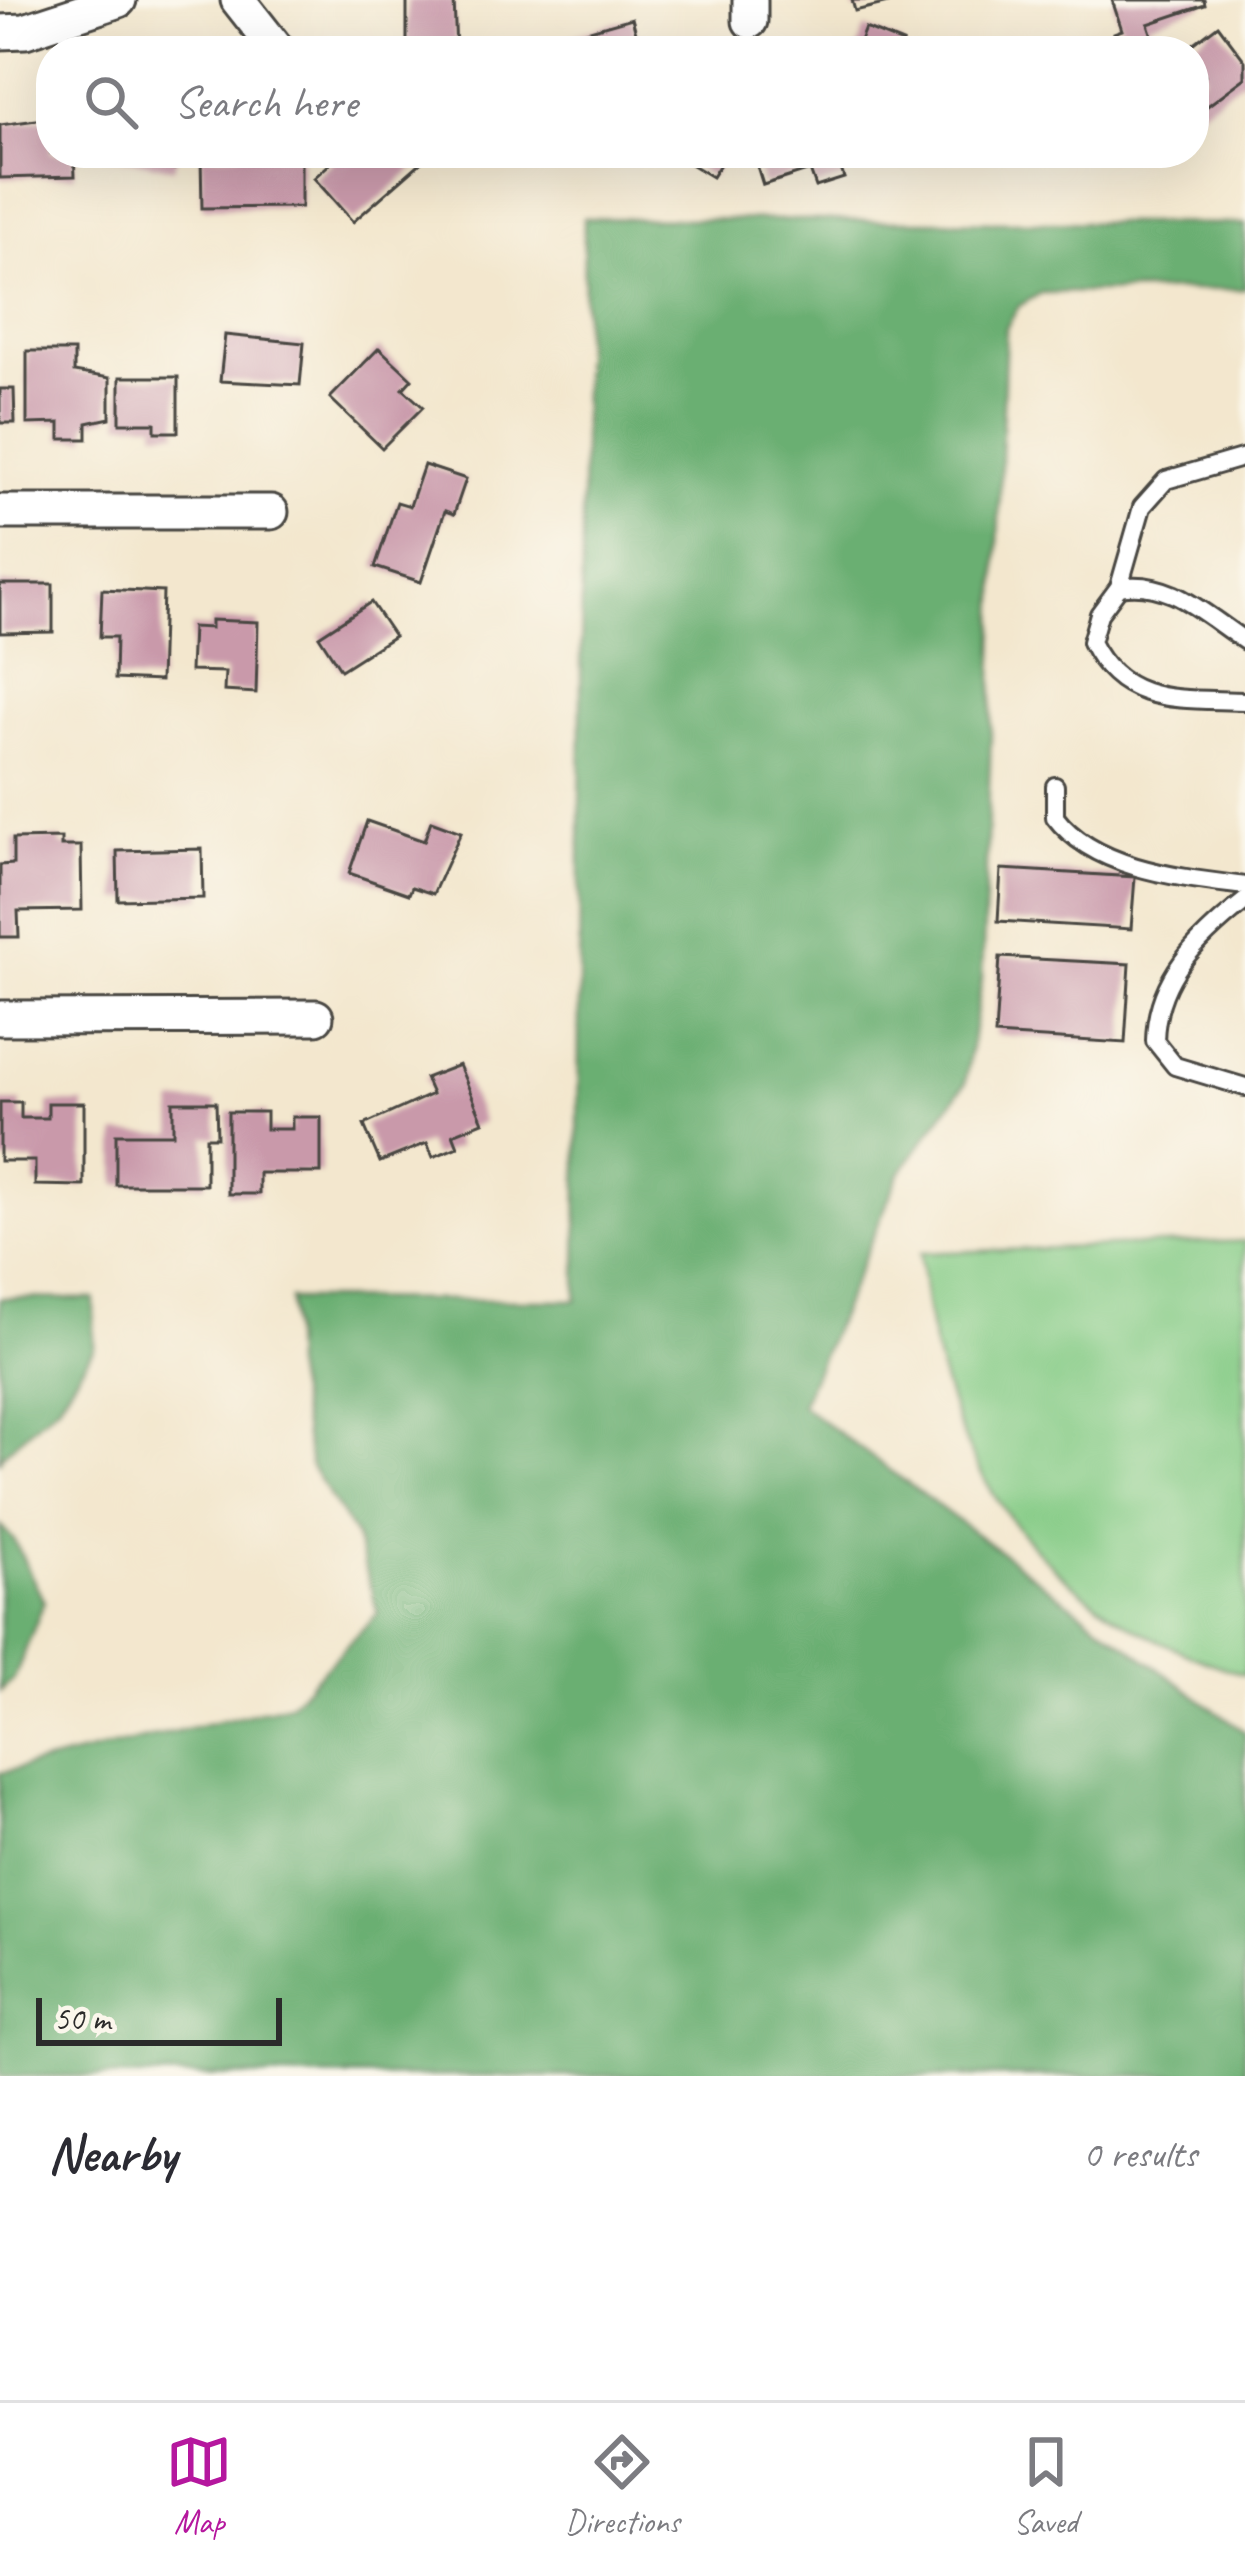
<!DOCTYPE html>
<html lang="en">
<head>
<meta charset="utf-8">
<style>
  :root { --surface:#fff; --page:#f2f2f3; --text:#2b2b33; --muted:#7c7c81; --line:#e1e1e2; --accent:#b5179e }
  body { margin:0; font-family:Caveat,sans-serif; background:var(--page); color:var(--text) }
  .scale { position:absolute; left:36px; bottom:30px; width:246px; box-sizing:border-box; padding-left:12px; border:6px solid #2b2b2b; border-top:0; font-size:33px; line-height:42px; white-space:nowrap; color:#2b2b2b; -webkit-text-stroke:9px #fbf7ec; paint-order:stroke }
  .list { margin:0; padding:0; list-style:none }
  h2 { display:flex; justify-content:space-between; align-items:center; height:156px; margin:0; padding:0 48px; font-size:51px }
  h2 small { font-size:39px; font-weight:400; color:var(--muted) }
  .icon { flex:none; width:66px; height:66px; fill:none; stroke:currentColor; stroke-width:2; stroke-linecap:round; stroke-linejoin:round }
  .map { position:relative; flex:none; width:1245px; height:2076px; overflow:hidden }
  .search { position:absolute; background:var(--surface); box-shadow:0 12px 48px #0002; left:36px; right:36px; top:36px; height:132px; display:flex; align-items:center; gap:30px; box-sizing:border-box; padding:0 42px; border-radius:48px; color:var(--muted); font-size:45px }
  .sheet { height:324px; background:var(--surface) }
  nav { display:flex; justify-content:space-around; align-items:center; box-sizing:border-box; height:168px; border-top:3px solid var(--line); background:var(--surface); font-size:33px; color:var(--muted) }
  nav a { display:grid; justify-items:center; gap:6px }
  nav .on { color:var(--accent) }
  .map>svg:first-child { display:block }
  .green { fill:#84cb85; stroke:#587b58; stroke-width:3 }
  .forest { fill:#6baf72; stroke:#4b6d4e; stroke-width:3 }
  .building { fill:#c999aa }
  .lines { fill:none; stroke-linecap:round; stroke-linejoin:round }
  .service-casing { stroke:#494743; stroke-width:22 }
  .minor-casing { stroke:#494743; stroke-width:39 }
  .service { stroke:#fff; stroke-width:16 }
  .minor { stroke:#fff; stroke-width:33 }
</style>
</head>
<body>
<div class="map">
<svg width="1245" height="2076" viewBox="0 0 1245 2076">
  <rect width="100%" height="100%" fill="#fbf7ec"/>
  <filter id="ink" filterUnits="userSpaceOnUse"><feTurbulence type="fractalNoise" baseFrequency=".00833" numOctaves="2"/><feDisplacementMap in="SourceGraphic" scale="24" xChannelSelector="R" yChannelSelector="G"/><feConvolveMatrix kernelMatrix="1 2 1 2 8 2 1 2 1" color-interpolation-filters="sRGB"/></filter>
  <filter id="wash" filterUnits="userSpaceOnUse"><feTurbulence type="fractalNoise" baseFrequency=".004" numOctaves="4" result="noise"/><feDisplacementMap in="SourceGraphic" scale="48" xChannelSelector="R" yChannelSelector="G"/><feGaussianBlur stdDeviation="2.7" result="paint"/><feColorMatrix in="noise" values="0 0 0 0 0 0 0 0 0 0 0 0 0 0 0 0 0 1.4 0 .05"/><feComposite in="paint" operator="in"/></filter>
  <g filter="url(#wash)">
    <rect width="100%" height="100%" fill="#f3e7ce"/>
    <path class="green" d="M1245 1241V1675C1037 1610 938 1466 920 1253Z"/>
    <g class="forest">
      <polygon points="584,218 1245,224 1245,289 1041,293 1019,306 1006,328 982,979 965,1084 900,1173 801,1405 1245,1732 1245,2076 0,2076 0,1773 290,1704 378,1613 355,1536 310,1465 292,1368 290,1299 577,1300"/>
      <polygon points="0,1298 94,1299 94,1348 58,1404 3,1454 0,1463"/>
      <polygon points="0,1525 14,1540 44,1602 14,1679 0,1691"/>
    </g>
    <g id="blocks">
      <g class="building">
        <polygon points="407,0 454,0 456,51 407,51"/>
        <polygon points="852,0 892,0 892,2 855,11"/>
        <polygon points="1112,0 1204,0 1205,5 1148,24 1157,51 1120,51 1114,33 1122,30"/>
        <polygon points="632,18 641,51 576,51 572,35"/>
        <polygon points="1218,25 1245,61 1245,78 1194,116 1194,84 1205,75 1194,51 1184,51"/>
        <polygon points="865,28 903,43 900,51 856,51"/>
        <polygon points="51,118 51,153 74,153 75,176 0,178 0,125"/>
        <polygon points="93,153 178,153 174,169"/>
        <polygon points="264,153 301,156 301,207 202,208 201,156"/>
        <polygon points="342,153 432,153 353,222 314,178"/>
        <polygon points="672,153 727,153 712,177"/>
        <polygon points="753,153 836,153 844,178 816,187 810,170 763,185"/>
        <polygon points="225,335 304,343 300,385 220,381"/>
        <polygon points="379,348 412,379 403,389 423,407 382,448 330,398"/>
        <polygon points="27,351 74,351 74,372 110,378 110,418 87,423 87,439 60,439 60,423 27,424"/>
        <polygon points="120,377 178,377 178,432 155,432 155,423 120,423"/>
        <polygon points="0,389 14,389 15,423 0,423"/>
        <polygon points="424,465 466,479 454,514 445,511 421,582 375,567 397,502 410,506"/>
        <polygon points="0,584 53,584 53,632 0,633"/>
        <polygon points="102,589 163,592 160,681 115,679 116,637 100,637"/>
        <polygon points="371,602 394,636 341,670 319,636"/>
        <polygon points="211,620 258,622 256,693 224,691 225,672 190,671 192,627 211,628"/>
        <polygon points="367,821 424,841 431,821 461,832 433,894 412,887 409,894 349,873"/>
        <polygon points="61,838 61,846 81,846 82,910 18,911 19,937 0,937 0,865 13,864 13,839"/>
        <polygon points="202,849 203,898 118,900 117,851"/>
        <polygon points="1001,869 1135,877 1131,929 998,921"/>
        <polygon points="1000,957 1130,964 1125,1043 995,1035"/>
        <polygon points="459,1065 483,1122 453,1134 458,1147 433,1157 427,1143 380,1162 364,1125 432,1094 425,1078"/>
        <polygon points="0,1102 21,1102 21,1118 48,1118 48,1103 84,1103 84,1186 35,1185 35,1161 0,1161"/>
        <polygon points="173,1102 216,1102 217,1137 206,1137 206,1185 116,1185 116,1134 173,1134"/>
        <polygon points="228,1112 266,1112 266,1129 292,1129 292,1117 321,1117 321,1173 259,1173 259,1194 228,1194"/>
      </g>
    </g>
  </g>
  <g filter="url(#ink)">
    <use href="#blocks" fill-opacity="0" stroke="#494743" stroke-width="3"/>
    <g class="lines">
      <g class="service-casing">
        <g id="service">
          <path d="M1245 457 1166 480 1142 507 1119 587 1099 614 1091 642C1123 707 1181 698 1245 701"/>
          <path d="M1119 587C1169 578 1204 614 1245 641"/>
          <path d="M1055 786V817C1095 870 1183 878 1245 886"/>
          <path d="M1245 901C1197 939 1156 978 1155 1041L1175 1066 1245 1087"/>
        </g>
      </g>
      <g class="minor-casing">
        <g id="minor">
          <polyline points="238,0 275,47"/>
          <polyline points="750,21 750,0"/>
          <polyline points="0,32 25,31 119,0"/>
          <polyline points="0,512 271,512"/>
          <polyline points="0,1018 316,1017"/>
        </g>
      </g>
      <use href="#service" class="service"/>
      <use href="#minor" class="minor"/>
    </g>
  </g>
</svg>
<div class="scale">50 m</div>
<div class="search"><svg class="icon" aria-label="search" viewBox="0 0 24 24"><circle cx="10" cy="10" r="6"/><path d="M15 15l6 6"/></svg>Search here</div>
</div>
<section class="sheet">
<h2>Nearby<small>0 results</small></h2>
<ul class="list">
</ul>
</section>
<nav>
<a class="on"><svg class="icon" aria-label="map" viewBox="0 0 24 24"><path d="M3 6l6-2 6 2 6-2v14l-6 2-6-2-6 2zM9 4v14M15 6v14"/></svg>Map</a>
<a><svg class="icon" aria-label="directions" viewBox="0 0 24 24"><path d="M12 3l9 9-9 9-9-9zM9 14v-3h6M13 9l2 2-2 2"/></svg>Directions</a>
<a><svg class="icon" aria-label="saved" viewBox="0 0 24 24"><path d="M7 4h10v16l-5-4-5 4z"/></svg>Saved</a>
</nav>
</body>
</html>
